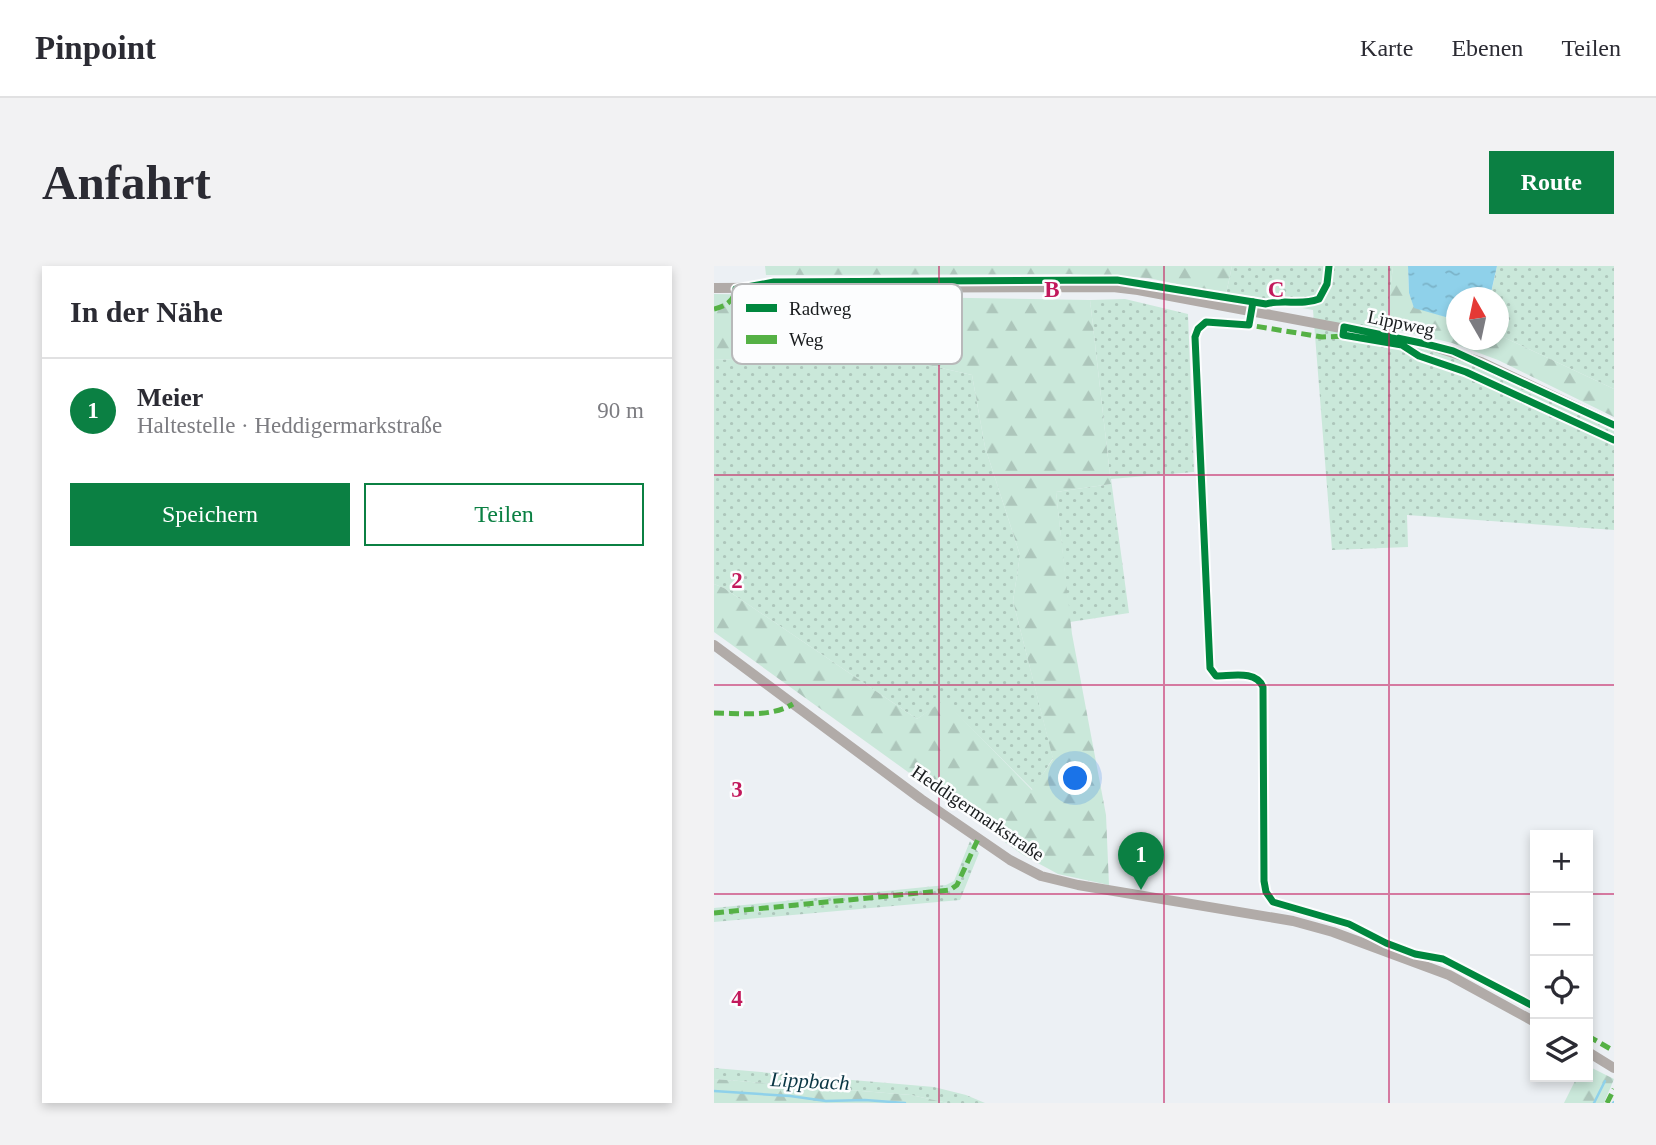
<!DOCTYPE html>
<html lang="de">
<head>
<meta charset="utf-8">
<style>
  :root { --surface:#fff; --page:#f2f2f3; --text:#2b2b33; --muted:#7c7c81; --line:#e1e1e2; --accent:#0b8043 }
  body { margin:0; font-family:Georgia,serif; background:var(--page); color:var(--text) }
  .controls { position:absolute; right:21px; bottom:21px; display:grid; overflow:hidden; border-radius:0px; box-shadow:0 4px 10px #0003 }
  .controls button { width:63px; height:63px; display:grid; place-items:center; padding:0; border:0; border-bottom:2px solid var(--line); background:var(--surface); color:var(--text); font:35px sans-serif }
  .compass { position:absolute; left:732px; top:21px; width:63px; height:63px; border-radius:50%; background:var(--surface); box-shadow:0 4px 10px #0003; rotate:351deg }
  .you { position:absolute; left:362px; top:513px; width:24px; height:24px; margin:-18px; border:5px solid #fff; border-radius:50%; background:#1a73e8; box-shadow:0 0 0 10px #1a73e833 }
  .badge { display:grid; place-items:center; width:46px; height:46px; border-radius:50%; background:var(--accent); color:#fff; font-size:23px; font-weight:700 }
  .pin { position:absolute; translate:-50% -58px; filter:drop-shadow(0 2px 4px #0008) }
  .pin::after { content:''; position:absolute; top:37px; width:24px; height:21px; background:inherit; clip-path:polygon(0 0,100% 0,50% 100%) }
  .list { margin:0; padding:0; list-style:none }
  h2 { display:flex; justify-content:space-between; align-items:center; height:91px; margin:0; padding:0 28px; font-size:30px }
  h2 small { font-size:23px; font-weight:400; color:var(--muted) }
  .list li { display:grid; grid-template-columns:46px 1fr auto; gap:21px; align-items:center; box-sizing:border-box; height:105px; padding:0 28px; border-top:2px solid var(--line) }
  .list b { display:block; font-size:26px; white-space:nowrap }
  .list p { margin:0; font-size:23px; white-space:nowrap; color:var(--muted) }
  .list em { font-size:23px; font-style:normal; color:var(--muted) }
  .actions { display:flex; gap:14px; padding:21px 28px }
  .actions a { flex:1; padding:16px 0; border:2px solid var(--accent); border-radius:0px; text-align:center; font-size:24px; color:var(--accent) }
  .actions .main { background:var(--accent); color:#fff }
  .icon { flex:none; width:38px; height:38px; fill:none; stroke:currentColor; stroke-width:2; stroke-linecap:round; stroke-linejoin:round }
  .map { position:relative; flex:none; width:900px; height:837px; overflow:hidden; border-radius:0px }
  header { display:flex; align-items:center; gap:42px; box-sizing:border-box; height:98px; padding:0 35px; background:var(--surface); border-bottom:2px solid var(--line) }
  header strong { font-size:33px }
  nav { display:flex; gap:38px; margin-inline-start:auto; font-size:24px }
  .intro { display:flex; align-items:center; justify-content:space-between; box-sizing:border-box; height:168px; padding:0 42px }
  h1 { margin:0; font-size:49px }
  .button { padding:18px 32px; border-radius:0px; background:var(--accent); color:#fff; font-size:24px; font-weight:700 }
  main { display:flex; gap:42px; padding:0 42px }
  aside { flex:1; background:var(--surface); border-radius:0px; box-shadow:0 4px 10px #0003 }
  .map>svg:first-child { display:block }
  .grass { fill:url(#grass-dots) }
  .forest { fill:url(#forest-firs) }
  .water { fill:url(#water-ripples) }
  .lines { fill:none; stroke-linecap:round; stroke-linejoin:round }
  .stream { stroke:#8fd1ea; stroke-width:2.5 }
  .tertiary { stroke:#b1aba8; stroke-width:10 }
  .quiet { stroke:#55b145; stroke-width:5; stroke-dasharray:10 5; stroke-linecap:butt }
  .cycleway-casing { stroke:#fcfdfe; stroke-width:11 }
  .cycleway { stroke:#00873e; stroke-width:7 }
  .grid { fill:none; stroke:#c2185b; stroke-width:2; stroke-opacity:0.55 }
  .labels { text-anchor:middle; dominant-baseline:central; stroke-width:5; stroke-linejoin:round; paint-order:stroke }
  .street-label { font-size:19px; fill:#181b1d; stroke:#fcfdfe }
  .water-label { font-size:21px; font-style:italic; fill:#093543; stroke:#fcfdfe }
  .key { fill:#fcfdfe; stroke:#b8b9ba; stroke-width:2 }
  .key-label { font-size:19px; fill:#181b1d }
  .grid-label { font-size:23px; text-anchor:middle; font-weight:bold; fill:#c2185b; stroke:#fcfdfe; stroke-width:5; stroke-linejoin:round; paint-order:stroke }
</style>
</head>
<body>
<header>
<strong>Pinpoint</strong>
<nav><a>Karte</a><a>Ebenen</a><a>Teilen</a></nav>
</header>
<div class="intro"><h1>Anfahrt</h1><a class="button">Route</a></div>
<main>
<aside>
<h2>In der Nähe<small></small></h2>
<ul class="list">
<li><span class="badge">1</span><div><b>Meier</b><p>Haltestelle · Heddigermarkstraße</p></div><em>90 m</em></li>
</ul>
<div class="actions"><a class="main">Speichern</a><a>Teilen</a></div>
</aside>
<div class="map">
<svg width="900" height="837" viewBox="0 0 900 837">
  <defs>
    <pattern id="grass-dots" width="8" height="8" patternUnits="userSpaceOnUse" patternTransform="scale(1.75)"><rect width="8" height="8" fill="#cae8da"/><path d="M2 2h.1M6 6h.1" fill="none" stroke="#adc6bb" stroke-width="1.8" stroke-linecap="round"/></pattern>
    <pattern id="forest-firs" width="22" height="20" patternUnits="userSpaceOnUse" patternTransform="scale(1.75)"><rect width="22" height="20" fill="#cae8da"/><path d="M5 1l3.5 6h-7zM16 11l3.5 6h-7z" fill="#adc6bb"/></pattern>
    <pattern id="water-ripples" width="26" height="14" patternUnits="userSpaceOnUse" patternTransform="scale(1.75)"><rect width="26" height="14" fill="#8fd1ea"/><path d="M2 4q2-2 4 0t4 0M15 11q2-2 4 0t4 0" fill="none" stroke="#7bb3c8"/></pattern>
  </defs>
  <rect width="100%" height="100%" fill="#ecf0f4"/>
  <g class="grass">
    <polygon points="518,0 679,0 672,61 681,75 742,92 771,103 900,165 900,264 693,249 694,281 618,284 599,44 512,28"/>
    <polygon points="783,0 900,0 900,123 785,69 785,32 776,32"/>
    <polygon points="411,33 474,48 480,206 397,213 415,347 356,356 342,226 397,218 376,34"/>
    <polygon points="157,86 258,109 271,181 306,289 299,335 339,492 319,524 230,435 203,453 10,322 0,318 0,94"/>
    <polygon points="256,575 265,587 246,634 0,656 0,642 232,619 240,615"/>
    <polygon points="0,802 220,821 252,829 271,837 234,837 197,829 0,813"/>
  </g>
  <g class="forest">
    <polygon points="51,0 518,0 512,28 434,12 356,8 52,9"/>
    <polygon points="679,0 694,0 695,27 700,41 742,54 743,74 785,74 785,69 900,123 900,151 784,94 738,77 672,61"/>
    <polygon points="0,28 376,34 397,218 342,226 358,368 392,549 395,619 344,608 309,589 0,366 0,318 10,322 203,453 230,434 318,524 339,493 299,335 306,289 271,181 258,109 157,86 0,94"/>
    <polygon points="874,800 900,813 890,837 850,837 863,811 874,811"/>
    <polygon points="0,813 197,829 234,837 0,837"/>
  </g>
  <polygon class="water" points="694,0 783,0 776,31 743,32 742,54 700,42 695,27"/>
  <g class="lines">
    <g class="stream">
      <polyline points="0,825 76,830 112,835 151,834 191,837"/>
      <polyline points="880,837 891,815"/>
      <polyline points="899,837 900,836"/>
    </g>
    <g class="tertiary">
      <polyline points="0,22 399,21 424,24 712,78 767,96 900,159"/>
      <polyline points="0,379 207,533 296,594 327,610 364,619 579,655 619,666 735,709 821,756"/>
      <polyline points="874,786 900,802"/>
    </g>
    <g class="quiet">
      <path d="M0 43C12 40 19 36 22 23L28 22"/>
      <polyline points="528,58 608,71 635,70"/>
      <path d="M0 447C27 447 55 452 79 438"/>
      <polyline points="0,647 236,624 243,619 264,573"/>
      <polyline points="874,770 900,785"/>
      <polyline points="893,837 900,823"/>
    </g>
    <g class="cycleway-casing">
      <g id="cycleway">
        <path d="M22 23 60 16 403 14 552 38C570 33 588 40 605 33L613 18 615 0"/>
        <path d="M539 36 535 59 492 56 484 63 481 71 496 402 502 410C518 410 542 404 549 421L550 615 552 626 559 636 635 658 672 677 701 688 729 693 821 741"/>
        <polyline points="900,159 739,85 712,78 630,61 629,69 688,79 705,90 752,106 900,174"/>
      </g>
    </g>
    <use href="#cycleway" class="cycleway"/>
  </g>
  <path class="grid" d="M225 0V837M450 0V837M675 0V837M0 209H900M0 419H900M0 628H821M874 628H900"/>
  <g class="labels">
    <g class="street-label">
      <text transform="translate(687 57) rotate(12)">Lippweg</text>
      <text transform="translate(264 547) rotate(34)">Heddigermarkstraße</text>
    </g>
    <g class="water-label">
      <text transform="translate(96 815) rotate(3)">Lippbach</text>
    </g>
  </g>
  <rect x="18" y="18" width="230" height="80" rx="10" class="key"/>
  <rect x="32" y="38" width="31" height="8" fill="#00873e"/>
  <rect x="32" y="69" width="31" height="9" fill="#55b145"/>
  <g class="key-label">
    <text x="75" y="49">Radweg</text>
    <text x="75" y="80">Weg</text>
  </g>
  <g class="grid-label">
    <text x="338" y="31">B</text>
    <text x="562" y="31">C</text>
    <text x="23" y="322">2</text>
    <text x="23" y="531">3</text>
    <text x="23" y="740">4</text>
  </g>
</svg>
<div class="controls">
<button>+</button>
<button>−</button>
<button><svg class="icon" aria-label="locate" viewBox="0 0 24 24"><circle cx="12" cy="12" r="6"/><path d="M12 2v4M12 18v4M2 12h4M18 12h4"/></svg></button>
<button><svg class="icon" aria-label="layers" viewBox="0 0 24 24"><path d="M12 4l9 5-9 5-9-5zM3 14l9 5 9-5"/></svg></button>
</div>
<svg class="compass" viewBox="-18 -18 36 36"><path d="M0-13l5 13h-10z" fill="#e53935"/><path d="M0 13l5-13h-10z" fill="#7c7c81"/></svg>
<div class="you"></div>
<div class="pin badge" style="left:427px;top:624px">1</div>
</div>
</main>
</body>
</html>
